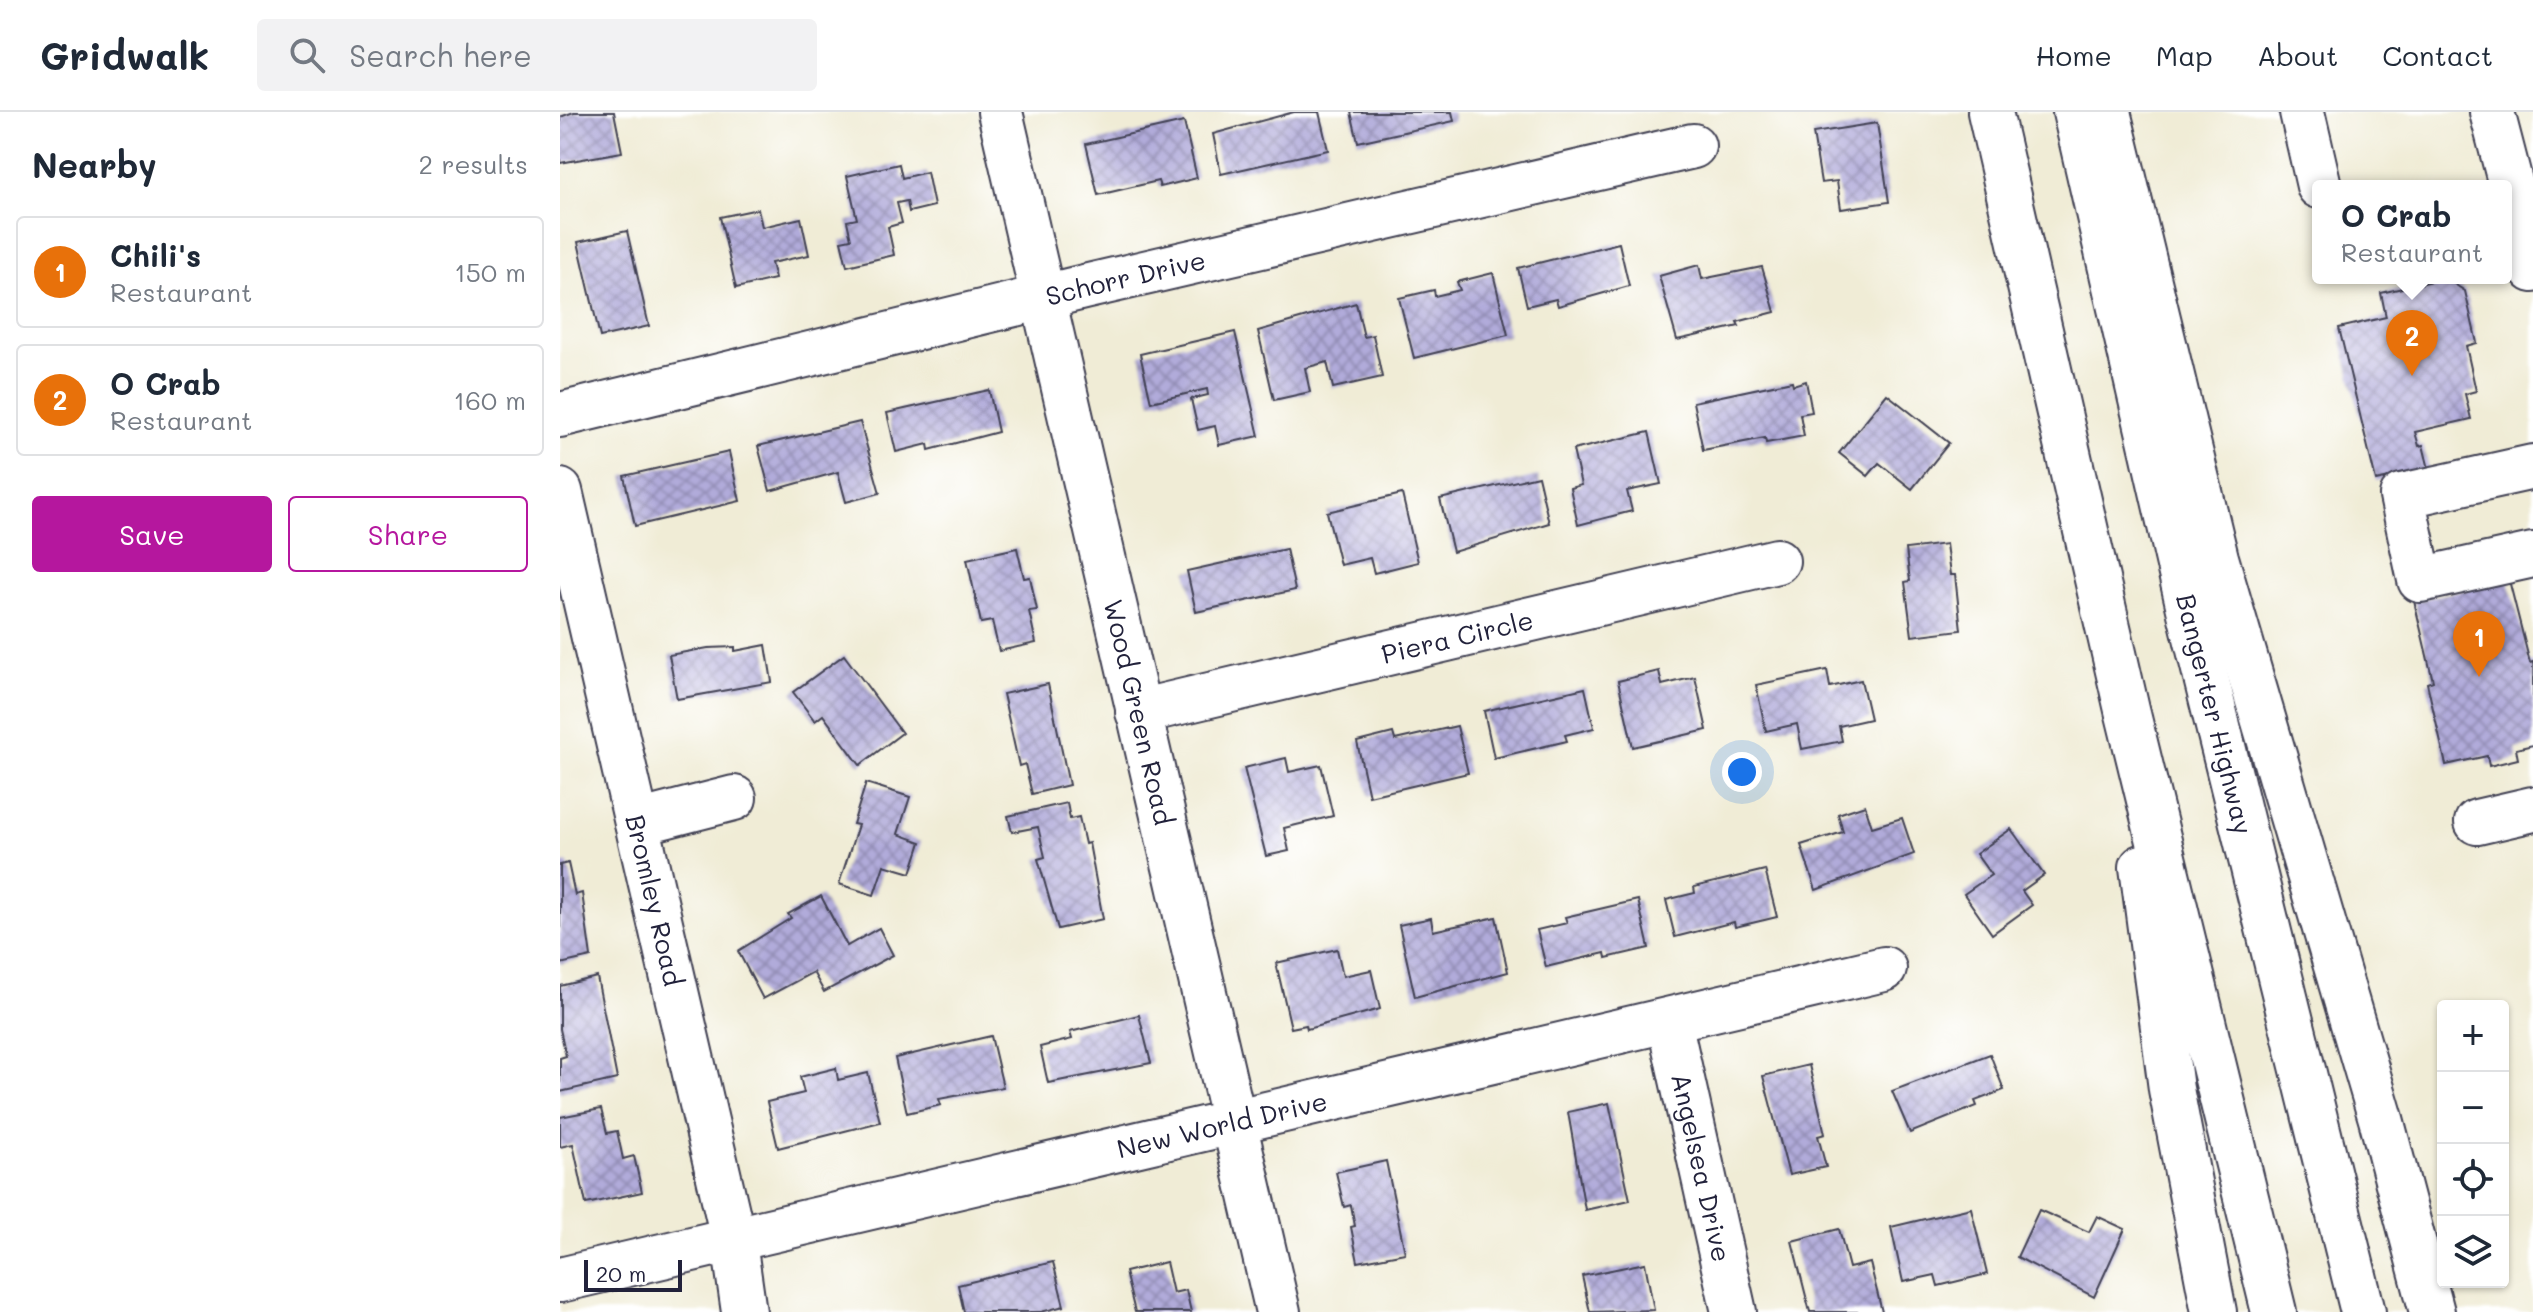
<!DOCTYPE html>
<html lang="en">
<head>
<meta charset="utf-8">
<style>
  :root { --surface:#fff; --page:#f2f2f3; --text:#1f2937; --muted:#747a83; --line:#e0e1e3; --accent:#b5179e }
  body { margin:0; font-family:Mali,sans-serif; background:var(--page); color:var(--text) }
  .controls { position:absolute; right:24px; bottom:24px; display:grid; overflow:hidden; border-radius:8px; box-shadow:0 2px 6px #0004 }
  .controls button { width:72px; height:72px; display:grid; place-items:center; padding:0; border:0; border-bottom:2px solid var(--line); background:var(--surface); color:var(--text); font:40px sans-serif }
  .scale { position:absolute; left:24px; bottom:20px; width:98px; box-sizing:border-box; padding-left:8px; border:4px solid #22223b; border-top:0; font-size:22px; line-height:28px; white-space:nowrap; color:#22223b; -webkit-text-stroke:6px #fff; paint-order:stroke }
  .you { position:absolute; left:1182px; top:660px; width:28px; height:28px; margin:-20px; border:6px solid #fff; border-radius:50%; background:#1a73e8; box-shadow:0 0 0 12px #1a73e833 }
  .badge { display:grid; place-items:center; width:52px; height:52px; border-radius:50%; background:var(--accent); color:#fff; font-size:26px; font-weight:700 }
  .pin { position:absolute; translate:-50% -66px; filter:drop-shadow(0 2px 4px #0008) }
  .pin::after { content:''; position:absolute; top:42px; width:28px; height:24px; background:inherit; clip-path:polygon(0 0,100% 0,50% 100%) }
  .popup { position:absolute; left:1752px; top:68px; width:200px; height:104px; box-sizing:border-box; display:grid; place-content:center; border-radius:8px; background:var(--surface); filter:drop-shadow(0 2px 6px #0005); font-size:26px; white-space:nowrap; color:var(--muted) }
  .popup b { font-size:30px; color:var(--text) }
  .popup::after { content:''; position:absolute; left:50%; top:100%; margin-left:-16px; border:16px solid transparent; border-top-color:var(--surface) }
  .list { margin:0; padding:0; list-style:none }
  h2 { display:flex; justify-content:space-between; align-items:center; height:104px; margin:0; padding:0 32px; font-size:34px }
  h2 small { font-size:26px; font-weight:400; color:var(--muted) }
  .list li { display:grid; grid-template-columns:52px 1fr auto; gap:24px; align-items:center; box-sizing:border-box; height:112px; margin:0 16px 16px; padding:0 16px; border:2px solid var(--line); border-radius:8px }
  .list b { display:block; font-size:30px; white-space:nowrap }
  .list p { margin:0; font-size:26px; white-space:nowrap; color:var(--muted) }
  .list em { font-size:26px; font-style:normal; color:var(--muted) }
  .actions { display:flex; gap:16px; padding:24px 32px }
  .actions a { flex:1; padding:18px 0; border:2px solid var(--accent); border-radius:8px; text-align:center; font-size:28px; color:var(--accent) }
  .actions .main { background:var(--accent); color:#fff }
  .icon { flex:none; width:44px; height:44px; fill:none; stroke:currentColor; stroke-width:2; stroke-linecap:round; stroke-linejoin:round }
  .map { position:relative; flex:none; width:1973px; height:1200px; overflow:hidden }
  header { display:flex; align-items:center; gap:48px; box-sizing:border-box; height:112px; padding:0 40px; background:var(--surface); border-bottom:2px solid var(--line) }
  header strong { font-size:38px }
  nav { display:flex; gap:44px; margin-inline-start:auto; font-size:28px }
  .search { width:560px; height:72px; background:var(--page); display:flex; align-items:center; gap:20px; box-sizing:border-box; padding:0 28px; border-radius:8px; color:var(--muted); font-size:30px }
  main { display:flex }
  aside { flex:1; background:var(--surface) }
  .map>svg:first-child { display:block }
  .building { fill:url(#building-cross-hatch) }
  .lines { fill:none; stroke-linecap:round; stroke-linejoin:round }
  .minor-casing { stroke:#414052; stroke-width:48 }
  .highway-casing { stroke:#414052; stroke-width:48 }
  .minor { stroke:#fff; stroke-width:44 }
  .highway { stroke:#fff; stroke-width:44 }
  .labels { text-anchor:middle; dominant-baseline:central; stroke-width:6; stroke-linejoin:round; paint-order:stroke }
  .street-label { font-size:26px; fill:#22223b; stroke:#fff }
</style>
</head>
<body>
<header>
<strong>Gridwalk</strong>
<div class="search"><svg class="icon" aria-label="search" viewBox="0 0 24 24"><circle cx="10" cy="10" r="6"/><path d="M15 15l6 6"/></svg>Search here</div>
<nav><a>Home</a><a>Map</a><a>About</a><a>Contact</a></nav>
</header>
<main>
<aside>
<h2>Nearby<small>2 results</small></h2>
<ul class="list">
<li><span class="badge" style="background:#e8710a">1</span><div><b>Chili's</b><p>Restaurant</p></div><em>150 m</em></li>
<li><span class="badge" style="background:#e8710a">2</span><div><b>O Crab</b><p>Restaurant</p></div><em>160 m</em></li>
</ul>
<div class="actions"><a class="main">Save</a><a>Share</a></div>
</aside>
<div class="map">
<svg width="1973" height="1200" viewBox="0 0 1973 1200">
  <defs>
    <pattern id="building-cross-hatch" width="8" height="8" patternUnits="userSpaceOnUse" patternTransform="scale(2)"><rect width="8" height="8" fill="#b1abda"/><path d="M0 0l8 8M0 8l8-8" fill="none" stroke="#908bb2"/></pattern>
  </defs>
  <rect width="100%" height="100%" fill="#fff"/>
  <filter id="ink" filterUnits="userSpaceOnUse"><feTurbulence type="fractalNoise" baseFrequency=".0125" numOctaves="2"/><feDisplacementMap in="SourceGraphic" scale="16" xChannelSelector="R" yChannelSelector="G"/><feConvolveMatrix kernelMatrix="1 2 1 2 8 2 1 2 1" color-interpolation-filters="sRGB"/></filter>
  <filter id="wash" filterUnits="userSpaceOnUse"><feTurbulence type="fractalNoise" baseFrequency=".006" numOctaves="4" result="noise"/><feDisplacementMap in="SourceGraphic" scale="32" xChannelSelector="R" yChannelSelector="G"/><feGaussianBlur stdDeviation="1.8" result="paint"/><feColorMatrix in="noise" values="0 0 0 0 0 0 0 0 0 0 0 0 0 0 0 0 0 1.4 0 .05"/><feComposite in="paint" operator="in"/></filter>
  <g filter="url(#wash)">
    <rect width="100%" height="100%" fill="#f0ecd6"/>
    <g id="blocks">
      <g class="building">
        <polygon points="14,0 54,0 62,40 0,51 0,5"/>
        <polygon points="734,0 759,0 768,38 661,62 653,22"/>
        <polygon points="791,0 892,0 894,9 798,30"/>
        <polygon points="624,10 637,66 600,75 598,69 538,83 526,32"/>
        <polygon points="1317,11 1329,90 1281,97 1277,69 1261,71 1253,21"/>
        <polygon points="339,52 342,66 367,60 374,94 349,100 347,89 337,91 342,111 328,115 334,143 287,154 281,129 291,127 287,109 297,107 287,64"/>
        <polygon points="198,97 202,115 241,106 249,143 211,151 215,167 176,176 160,105"/>
        <polygon points="67,119 89,214 40,225 18,130"/>
        <polygon points="1059,131 1069,174 998,194 996,187 967,194 958,156"/>
        <polygon points="1139,153 1142,167 1202,155 1215,200 1177,210 1179,214 1117,228 1099,164"/>
        <polygon points="933,161 948,223 854,246 839,186 874,178 875,184 900,178 897,170"/>
        <polygon points="1885,166 1905,179 1917,231 1906,234 1916,279 1905,282 1911,307 1855,320 1859,334 1863,333 1869,357 1816,369 1779,216 1826,205 1821,181"/>
        <polygon points="796,191 804,225 813,223 822,265 773,276 767,250 745,256 750,280 714,288 698,219"/>
        <polygon points="675,220 699,324 659,333 655,314 638,318 631,287 648,283 647,277 591,290 580,242"/>
        <polygon points="1232,269 1233,273 1246,269 1252,300 1240,302 1244,324 1206,331 1205,326 1143,338 1133,290"/>
        <polygon points="429,278 438,320 369,338 368,332 336,340 327,301"/>
        <polygon points="1327,282 1389,331 1352,377 1319,351 1308,364 1279,341"/>
        <polygon points="300,310 320,381 286,390 278,360 210,379 198,334"/>
        <polygon points="1089,320 1101,372 1067,379 1072,399 1018,413 1010,376 1021,373 1013,338"/>
        <polygon points="169,340 180,389 75,414 64,364"/>
        <polygon points="978,364 989,411 893,440 880,387"/>
        <polygon points="842,382 858,450 814,461 810,446 780,453 767,400"/>
        <polygon points="1386,432 1390,463 1395,463 1401,518 1352,524 1345,470 1350,469 1346,437"/>
        <polygon points="457,436 464,466 470,465 477,498 469,499 476,531 439,539 432,509 421,511 407,447"/>
        <polygon points="726,437 735,478 636,500 627,459"/>
        <polygon points="1949,468 1970,551 1973,550 1973,633 1956,637 1958,647 1929,654 1927,644 1886,653 1867,571 1873,569 1854,489"/>
        <polygon points="206,533 212,570 117,587 109,543 148,536 175,535 175,539"/>
        <polygon points="284,543 342,621 300,653 263,603 255,609 233,580"/>
        <polygon points="1267,558 1270,575 1301,568 1310,607 1279,614 1282,629 1242,637 1237,612 1206,619 1196,573"/>
        <polygon points="1099,559 1102,573 1135,565 1147,618 1073,635 1058,569"/>
        <polygon points="488,572 509,673 472,682 465,652 459,654 443,582"/>
        <polygon points="1025,576 1034,616 1005,623 1007,629 934,646 924,599"/>
        <polygon points="897,614 908,661 809,684 797,630 833,621 835,628"/>
        <polygon points="726,646 729,660 761,653 773,704 724,716 729,739 706,744 684,656"/>
        <polygon points="306,671 350,685 338,722 361,730 351,761 324,753 314,783 279,772 298,713 293,712"/>
        <polygon points="507,691 510,707 519,705 525,732 529,731 543,807 498,817 478,747 485,745 478,715 452,720 448,704"/>
        <polygon points="1305,693 1312,715 1342,706 1354,742 1256,778 1241,733 1283,720 1278,702"/>
        <polygon points="1451,717 1484,763 1462,779 1472,793 1432,822 1404,782 1431,763 1416,742"/>
        <polygon points="8,751 15,783 22,781 31,845 0,852 0,753"/>
        <polygon points="1205,758 1217,805 1175,815 1174,810 1115,825 1106,788 1135,781 1134,775"/>
        <polygon points="261,784 287,834 319,816 333,843 264,880 253,860 203,887 178,839 231,806 228,802"/>
        <polygon points="1078,788 1089,836 1046,846 1045,841 986,855 977,818 1007,811 1005,805"/>
        <polygon points="936,805 948,860 855,885 839,813 871,806 873,819"/>
        <polygon points="777,837 783,864 811,858 820,897 747,917 746,913 731,916 716,851"/>
        <polygon points="37,865 57,967 0,980 0,946 6,944 0,917 0,874"/>
        <polygon points="579,903 591,951 488,971 480,935 512,927 510,920"/>
        <polygon points="431,924 443,975 379,987 381,993 347,1001 335,946"/>
        <polygon points="1430,942 1444,978 1415,989 1417,994 1350,1021 1332,979"/>
        <polygon points="1249,953 1265,1022 1258,1024 1266,1055 1229,1063 1203,964"/>
        <polygon points="276,956 278,968 308,961 320,1010 218,1036 207,990 244,981 240,965"/>
        <polygon points="1049,991 1070,1088 1025,1098 1008,1000"/>
        <polygon points="41,997 47,1021 57,1019 63,1047 74,1044 82,1080 26,1092 13,1032 0,1035 0,1005"/>
        <polygon points="826,1049 845,1141 798,1150 791,1115 795,1114 791,1093 784,1095 776,1060"/>
        <polygon points="1411,1096 1427,1162 1378,1174 1375,1163 1343,1170 1331,1115"/>
        <polygon points="1479,1098 1529,1120 1537,1104 1565,1117 1534,1185 1457,1145"/>
        <polygon points="1279,1117 1289,1156 1310,1151 1322,1200 1250,1200 1232,1129"/>
        <polygon points="493,1150 504,1194 481,1200 404,1200 398,1173"/>
        <polygon points="606,1150 613,1181 626,1178 631,1200 575,1200 565,1160"/>
        <polygon points="1085,1151 1094,1198 1030,1200 1022,1164"/>
      </g>
    </g>
  </g>
  <g filter="url(#ink)">
    <use href="#blocks" fill-opacity="0" stroke="#414052" stroke-width="2"/>
    <g class="lines">
      <g class="minor-casing">
        <g id="minor">
          <path id="s1" d="M440 0 718 1200"/>
          <polyline points="1742,0 1759,74"/>
          <polyline points="1932,0 1973,158"/>
          <path id="s2" d="M0 303 524 175 1133 34"/>
          <polyline points="1973,355 1842,384 1860,468 1973,443"/>
          <path id="s3" d="M0 379 174 1130 184 1200"/>
          <path id="s4" d="M578 600 1217 449"/>
          <polyline points="1917,710 1973,697"/>
          <polyline points="77,711 174,686"/>
          <path id="s5" d="M1109 909 1174 1200"/>
          <path id="s6" d="M0 1168 1324 857"/>
        </g>
      </g>
      <g class="highway-casing">
        <g id="highway">
          <polyline points="1430,0 1567,598 1714,1200"/>
          <path id="s7" d="M1515 0 1630 501 1803 1200"/>
          <polyline points="1548,0 1656,446 1821,1007 1872,1200"/>
          <polyline points="1582,755 1611,977 1654,1200"/>
        </g>
      </g>
      <use href="#minor" class="minor"/>
      <use href="#highway" class="highway"/>
    </g>
  </g>
  <g class="labels">
    <g class="street-label">
      <text stroke="none"><textPath href="#s2" startOffset="582">Schorr Drive</textPath></text>
      <text stroke="none"><textPath href="#s4" startOffset="328">Piera Circle</textPath></text>
      <text stroke="none"><textPath href="#s1" startOffset="616">Wood Green Road</textPath></text>
      <text stroke="none"><textPath href="#s7" startOffset="618">Bangerter Highway</textPath></text>
      <text stroke="none"><textPath href="#s3" startOffset="420">Bromley Road</textPath></text>
      <text stroke="none"><textPath href="#s6" startOffset="680">New World Drive</textPath></text>
      <text stroke="none"><textPath href="#s5" startOffset="150">Angelsea Drive</textPath></text>
    </g>
  </g>
</svg>
<div class="controls">
<button>+</button>
<button>−</button>
<button><svg class="icon" aria-label="locate" viewBox="0 0 24 24"><circle cx="12" cy="12" r="6"/><path d="M12 2v4M12 18v4M2 12h4M18 12h4"/></svg></button>
<button><svg class="icon" aria-label="layers" viewBox="0 0 24 24"><path d="M12 4l9 5-9 5-9-5zM3 14l9 5 9-5"/></svg></button>
</div>
<div class="scale">20 m</div>
<div class="you"></div>
<div class="pin badge" style="left:1919px;top:565px;background:#e8710a">1</div>
<div class="pin badge" style="left:1852px;top:264px;background:#e8710a">2</div>
<div class="popup"><b>O Crab</b>Restaurant</div>
</div>
</main>
</body>
</html>
